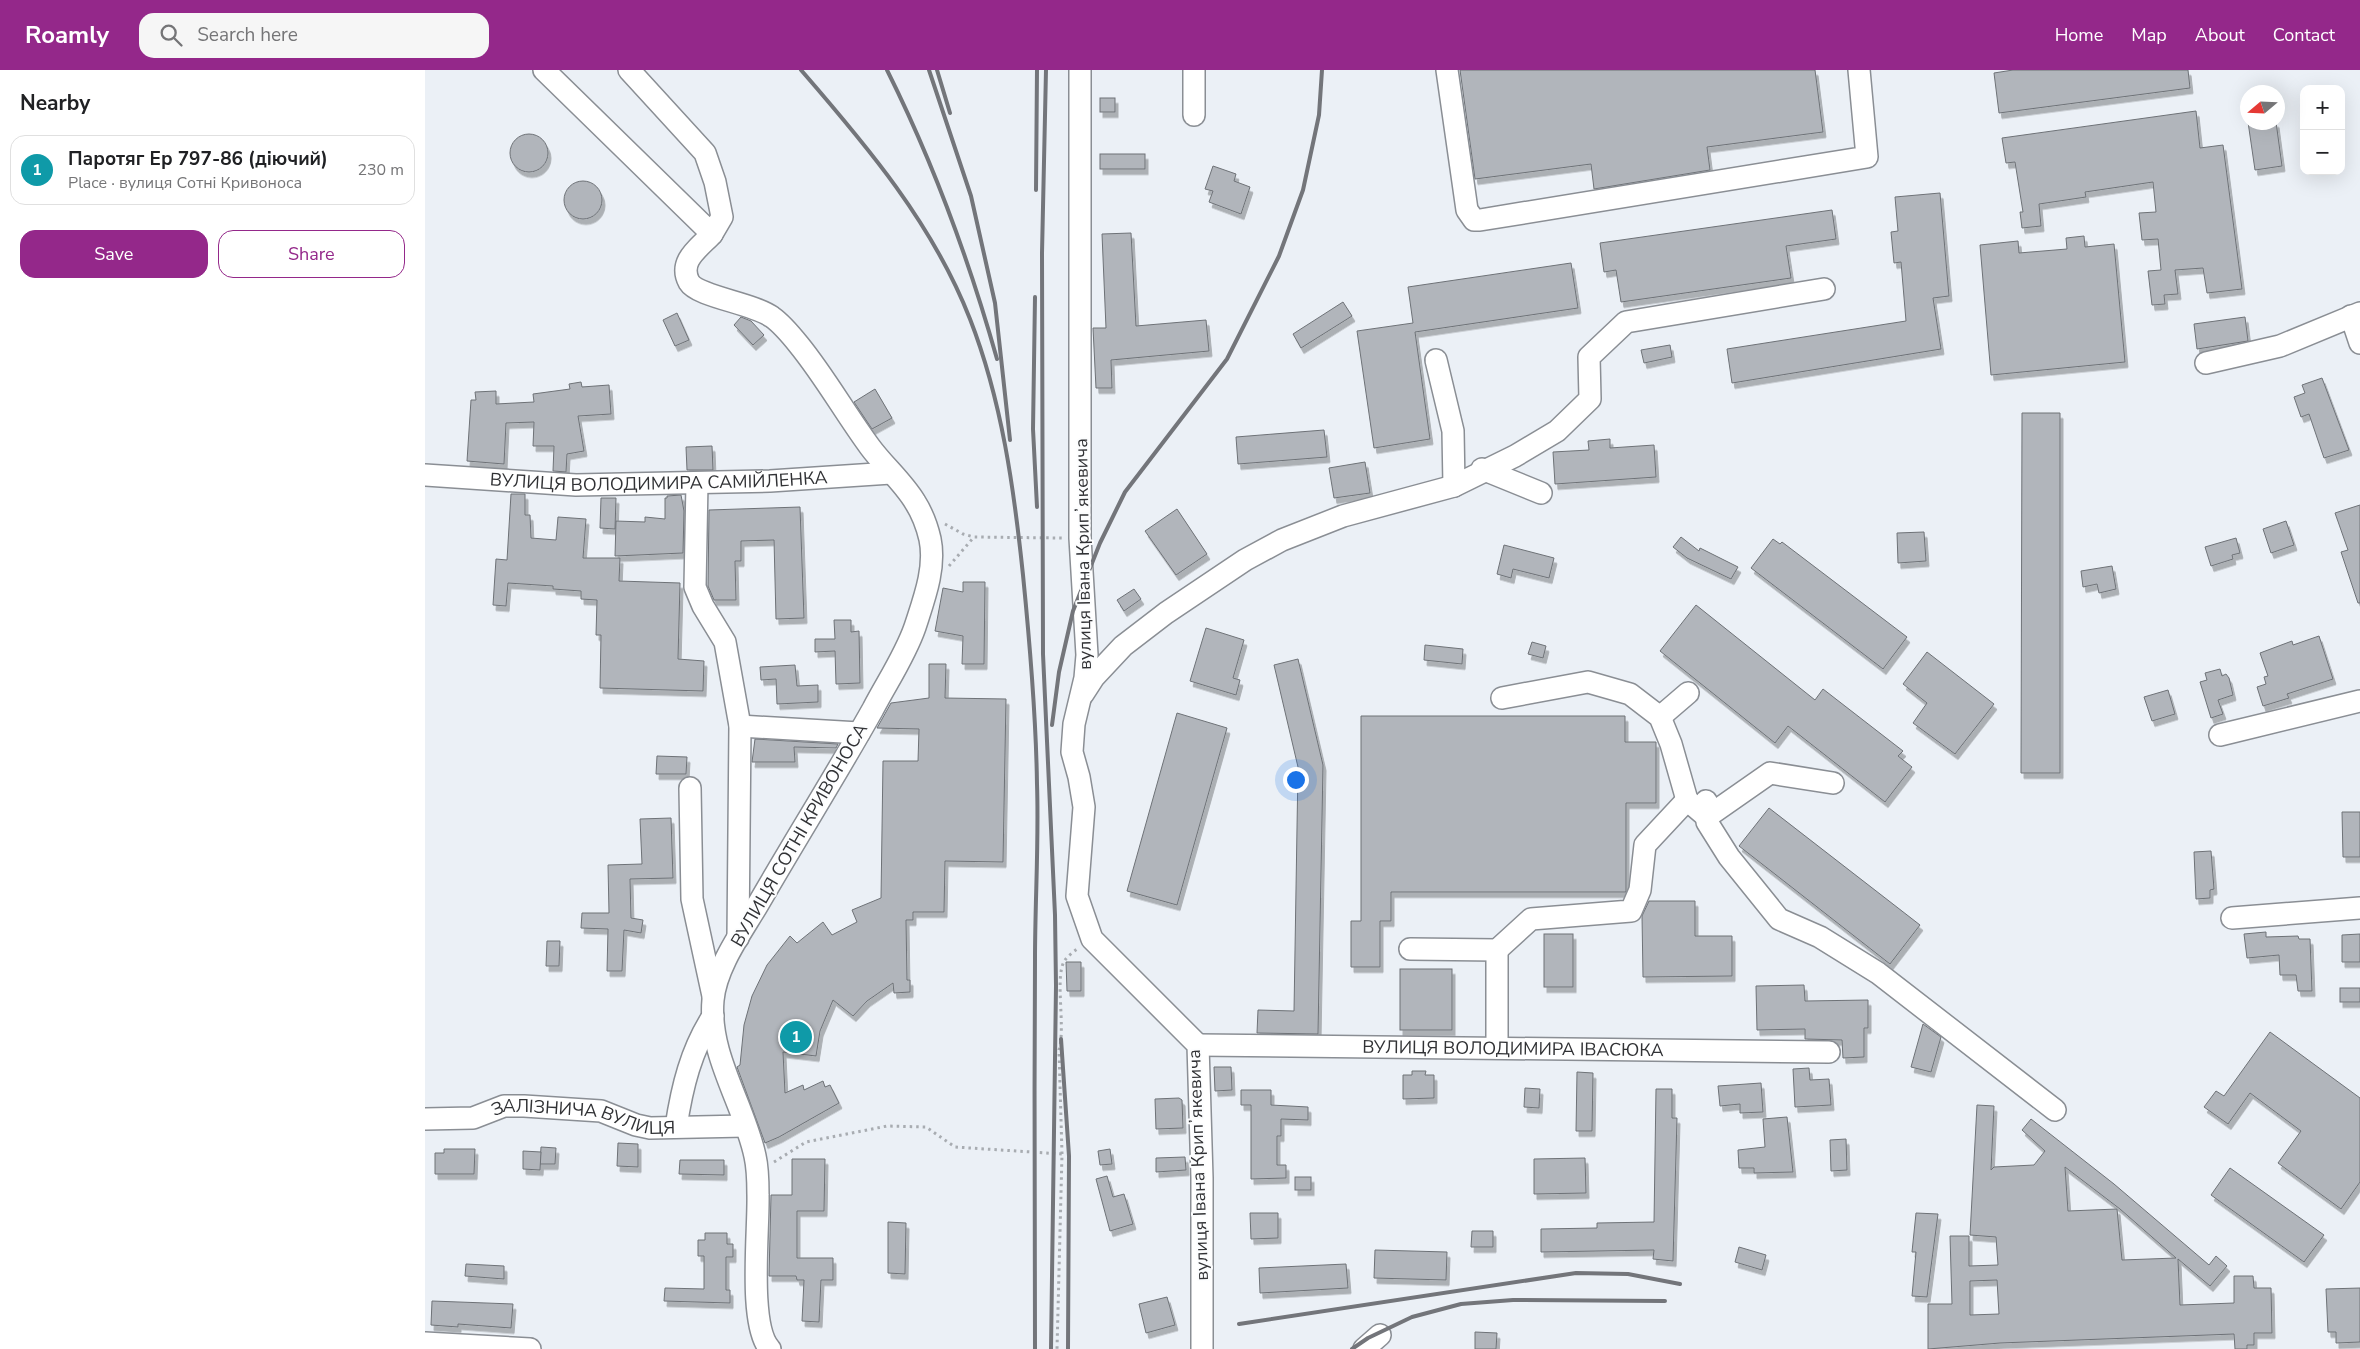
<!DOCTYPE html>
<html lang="en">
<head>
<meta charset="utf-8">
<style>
  :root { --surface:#fff; --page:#f6f6f6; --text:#202124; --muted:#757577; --line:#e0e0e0; --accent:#94288a }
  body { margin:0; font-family:"Nunito Sans",sans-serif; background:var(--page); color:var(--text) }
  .controls { position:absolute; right:15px; top:15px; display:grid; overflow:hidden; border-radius:10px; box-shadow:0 5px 20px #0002 }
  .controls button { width:45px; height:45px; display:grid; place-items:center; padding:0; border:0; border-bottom:1px solid var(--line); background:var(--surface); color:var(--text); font:25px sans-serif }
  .compass { position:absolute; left:1815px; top:15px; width:45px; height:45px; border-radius:50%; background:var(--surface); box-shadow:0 5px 20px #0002; rotate:251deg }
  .you { position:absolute; left:870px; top:709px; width:18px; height:18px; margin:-12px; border:4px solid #fff; border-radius:50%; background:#1a73e8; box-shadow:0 0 0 8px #1a73e833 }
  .badge { display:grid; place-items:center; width:32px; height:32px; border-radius:50%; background:var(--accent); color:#fff; font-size:16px; font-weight:700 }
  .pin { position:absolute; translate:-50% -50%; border:2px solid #fff; box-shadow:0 1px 5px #0006 }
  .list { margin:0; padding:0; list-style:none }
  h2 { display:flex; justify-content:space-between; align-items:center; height:65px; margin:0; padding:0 20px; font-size:21px }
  h2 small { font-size:16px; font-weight:400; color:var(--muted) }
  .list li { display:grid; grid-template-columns:32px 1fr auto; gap:15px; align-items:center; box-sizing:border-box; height:70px; margin:0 10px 10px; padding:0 10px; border:1px solid var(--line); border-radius:15px }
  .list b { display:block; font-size:19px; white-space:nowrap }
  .list p { margin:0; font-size:16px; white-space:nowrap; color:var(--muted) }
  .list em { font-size:16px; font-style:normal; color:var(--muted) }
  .actions { display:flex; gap:10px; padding:15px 20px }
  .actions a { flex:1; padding:11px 0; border:1px solid var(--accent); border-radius:15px; text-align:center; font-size:18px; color:var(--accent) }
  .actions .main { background:var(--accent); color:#fff }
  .icon { flex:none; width:28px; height:28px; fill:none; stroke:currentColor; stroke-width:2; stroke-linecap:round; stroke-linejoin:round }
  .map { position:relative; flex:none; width:1935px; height:1279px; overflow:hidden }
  header { display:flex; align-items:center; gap:30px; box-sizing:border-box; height:70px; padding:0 25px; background:var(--accent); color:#fff }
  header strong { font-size:24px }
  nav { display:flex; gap:28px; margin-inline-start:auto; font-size:18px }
  .search { width:350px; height:45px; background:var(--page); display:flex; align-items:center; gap:12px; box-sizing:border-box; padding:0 18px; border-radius:15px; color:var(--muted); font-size:19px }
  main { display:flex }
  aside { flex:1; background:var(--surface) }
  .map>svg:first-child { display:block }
  .building { fill:#b1b5bb; stroke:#6e7277; fill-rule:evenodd; filter:url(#shadow) }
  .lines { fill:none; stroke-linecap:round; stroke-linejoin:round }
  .minor-casing { stroke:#8a8e94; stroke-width:24 }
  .path { stroke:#a8acb1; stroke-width:3; stroke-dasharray:2.5 4; stroke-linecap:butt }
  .minor { stroke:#fff; stroke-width:21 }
  .rail { stroke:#73757a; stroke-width:4 }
  .labels { text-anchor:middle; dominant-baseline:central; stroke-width:4; stroke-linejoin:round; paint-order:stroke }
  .street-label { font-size:18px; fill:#313235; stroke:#fcfdfe }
</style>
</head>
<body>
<header>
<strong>Roamly</strong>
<div class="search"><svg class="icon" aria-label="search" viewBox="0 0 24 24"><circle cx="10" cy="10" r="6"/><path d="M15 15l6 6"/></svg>Search here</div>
<nav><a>Home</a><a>Map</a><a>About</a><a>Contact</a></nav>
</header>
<main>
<aside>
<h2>Nearby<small></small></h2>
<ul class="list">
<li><span class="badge" style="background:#0f9aa8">1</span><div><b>Паротяг Ер 797-86 (діючий)</b><p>Place · вулиця Сотні Кривоноса</p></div><em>230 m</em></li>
</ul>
<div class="actions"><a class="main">Save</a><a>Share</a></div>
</aside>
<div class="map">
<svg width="1935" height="1279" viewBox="0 0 1935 1279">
  <defs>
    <filter id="shadow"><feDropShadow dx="3" dy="5.5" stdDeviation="0" flood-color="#0004"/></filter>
  </defs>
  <rect width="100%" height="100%" fill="#ebf0f6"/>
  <g class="building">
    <polygon points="1035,0 1390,0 1398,62 1282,77 1285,100 1169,119 1166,94 1050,109"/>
    <polygon points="1588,0 1763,0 1765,18 1574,43 1569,3"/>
    <rect x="675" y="28" width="15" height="14"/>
    <polygon points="1771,41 1775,78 1798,75 1817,219 1782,223 1778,198 1750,200 1753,224 1739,225 1740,234 1727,235 1723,201 1736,200 1733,169 1717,170 1714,143 1731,142 1728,112 1660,122 1661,127 1614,134 1616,156 1597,158 1595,142 1598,142 1590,92 1581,93 1577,68"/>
    <polygon points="1823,52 1851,52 1857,96 1830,100"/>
    <circle cx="104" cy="83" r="19"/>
    <rect x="675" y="84" width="45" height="15"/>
    <polygon points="788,96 811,104 809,111 825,117 816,144 784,132 788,121 780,119"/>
    <circle cx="158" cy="130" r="19"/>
    <polygon points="1515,123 1524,226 1508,228 1516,279 1307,313 1302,279 1481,251 1476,192 1469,193 1466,162 1473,161 1470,127"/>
    <polygon points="1407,140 1411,169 1361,176 1366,208 1196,232 1191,200 1179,202 1175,173"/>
    <polygon points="706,163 711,256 781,250 784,281 686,290 687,318 671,318 668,258 681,258 677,164"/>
    <polygon points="1659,166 1660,177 1689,174 1700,292 1566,305 1555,175 1593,171 1594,183 1642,179 1641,168"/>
    <polygon points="1146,193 1153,238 990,262 1005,369 949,378 932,261 988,253 983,217"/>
    <polygon points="918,232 927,246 876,278 868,264"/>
    <polygon points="252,243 264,270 250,276 238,250"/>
    <polygon points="316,247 326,251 339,265 328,275 309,255"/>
    <polygon points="1820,247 1823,271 1772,279 1769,254"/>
    <polygon points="1245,275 1247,287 1219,293 1216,280"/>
    <polygon points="1897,308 1924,380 1899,388 1884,344 1876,347 1869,327 1880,323 1877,315"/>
    <polygon points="156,312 157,317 184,315 186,344 153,346 159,381 142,384 141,402 128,401 129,376 108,376 109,352 81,353 79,394 42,391 46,330 51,330 50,322 71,321 71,334 109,332 108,324 145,319 144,314"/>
    <polygon points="450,319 467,348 447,359 429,332"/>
    <polygon points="1597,343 1635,343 1635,703 1596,703"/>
    <polygon points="899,360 902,387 813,394 811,367"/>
    <polygon points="1185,369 1185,378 1229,375 1231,407 1130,414 1128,382 1164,380 1163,371"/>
    <polygon points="287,376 288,400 262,400 261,377"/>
    <polygon points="940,392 945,423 909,428 904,398"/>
    <polygon points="86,424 100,424 100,445 105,445 106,468 131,470 133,447 161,449 158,488 195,488 194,511 255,513 253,589 279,591 278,621 175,618 176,565 171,565 172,530 156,529 156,521 128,519 128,516 83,513 81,536 68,535 71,489 82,490"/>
    <polygon points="256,425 259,441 258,483 190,486 191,451 220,452 220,447 240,449 240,428 242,428 242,426"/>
    <polygon points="176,428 191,428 190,459 175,458"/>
    <polygon points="1935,435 1935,533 1933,533 1916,482 1923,480 1910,443"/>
    <polygon points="375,437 379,548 351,549 349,470 316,471 316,491 310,491 311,530 289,530 283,516 284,440"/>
    <polygon points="752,439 782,484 751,505 720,461"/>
    <polygon points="1861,451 1869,475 1846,483 1838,459"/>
    <polygon points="1499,462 1501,491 1473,493 1472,463"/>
    <polygon points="1256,467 1274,481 1275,478 1313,497 1306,509 1262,488 1248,477"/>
    <polygon points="1811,468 1815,483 1807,485 1808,489 1786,496 1780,477"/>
    <polygon points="1348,469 1355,474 1357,472 1482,567 1458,599 1326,498"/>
    <polygon points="1079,475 1129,488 1124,508 1088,499 1086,508 1072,504"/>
    <polygon points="1687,496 1691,519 1674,523 1672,514 1658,517 1656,501"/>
    <polygon points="538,512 560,512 559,594 537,594 538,566 510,561 518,518 538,522"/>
    <polygon points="709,519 716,529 699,541 692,530"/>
    <polygon points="1271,535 1390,630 1398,619 1478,681 1473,686 1487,697 1460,732 1363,656 1350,673 1235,581"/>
    <polygon points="409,550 426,550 426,562 434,561 435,613 411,614 410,581 390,582 390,569 410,569"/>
    <polygon points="781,558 819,570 808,608 815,610 811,625 765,611"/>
    <polygon points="1894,566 1908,609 1862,624 1864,628 1838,636 1832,617 1841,614 1839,607 1843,606 1835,583 1867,571 1868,575"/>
    <polygon points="1107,572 1121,576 1118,588 1103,584"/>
    <polygon points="1000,575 1038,579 1037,594 999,590"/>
    <polygon points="1502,582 1569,634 1530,684 1488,653 1502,633 1478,614"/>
    <polygon points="873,589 898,695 893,964 832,963 833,940 869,941 873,697 849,595"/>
    <polygon points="504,594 521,594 520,628 581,629 578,792 520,791 519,842 488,842 488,850 481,850 482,910 485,910 485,922 469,923 468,913 442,931 428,946 408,930 395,961 391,986 358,982 360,1023 378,1015 379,1020 398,1011 400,1017 405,1015 414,1033 354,1067 340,1073 312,997 315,995 319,955 327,926 342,895 365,866 372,873 398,852 407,865 432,852 427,840 456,828 458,691 493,691 494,659 452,658 466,633 504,628"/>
    <polygon points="370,595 372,616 393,615 393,632 352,634 351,609 336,610 335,597"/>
    <polygon points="1795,599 1797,606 1801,604 1804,608 1808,625 1793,630 1798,644 1786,648 1775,612 1782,610 1780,603"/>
    <polygon points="1743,620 1750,644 1727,651 1719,627"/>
    <polygon points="752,643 802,658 752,835 702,821"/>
    <polygon points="936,646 1200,646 1200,672 1231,672 1231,733 1201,733 1201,822 966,822 966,851 955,851 955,897 926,897 926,851 936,851"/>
    <polygon points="330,669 413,674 411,678 369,677 370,692 327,692"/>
    <polygon points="232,686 262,687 261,704 231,704"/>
    <polygon points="1344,738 1495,855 1465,894 1314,776"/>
    <polygon points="1917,742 1935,742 1935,787 1918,787"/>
    <polygon points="246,748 248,808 205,809 206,848 218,850 216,863 199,860 197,901 182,901 183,859 156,858 157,843 184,843 183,795 217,794 215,749"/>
    <polygon points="1786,781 1789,819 1785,820 1785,828 1771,829 1769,782"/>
    <polygon points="1224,831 1270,831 1270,866 1307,866 1307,906 1218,907 1217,846"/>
    <polygon points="1841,862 1841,867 1873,866 1874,869 1885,869 1887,921 1873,921 1871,905 1855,905 1854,885 1822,888 1819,864"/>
    <rect x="1119" y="864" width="29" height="53"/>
    <polygon points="1935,864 1935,892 1917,892 1917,865"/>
    <polygon points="122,871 135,871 134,896 121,896"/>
    <polygon points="641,892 656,892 656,921 642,921"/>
    <rect x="975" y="899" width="52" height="61"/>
    <polygon points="1379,915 1380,931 1443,930 1443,958 1439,958 1439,987 1418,988 1417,970 1380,969 1380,959 1332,960 1331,916"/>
    <rect x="1915" y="918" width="20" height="14"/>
    <polygon points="1498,954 1516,967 1506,1002 1486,997"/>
    <polygon points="1845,962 1935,1028 1935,1112 1916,1139 1853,1093 1876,1061 1825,1023 1803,1054 1779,1037 1791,1021 1799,1026"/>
    <polygon points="789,997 806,997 807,1020 790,1021"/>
    <polygon points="1384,998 1385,1010 1404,1009 1406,1035 1370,1037 1368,999"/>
    <polygon points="987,1001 1001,1001 1000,1005 1009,1005 1009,1028 978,1029 978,1005 987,1005"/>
    <polygon points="1152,1002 1168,1003 1167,1061 1151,1061"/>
    <polygon points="1336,1013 1338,1042 1315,1043 1315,1034 1295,1036 1293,1016"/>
    <polygon points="1100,1018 1115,1019 1114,1038 1099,1037"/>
    <polygon points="1231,1019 1247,1019 1247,1048 1252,1048 1248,1191 1228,1189 1229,1180 1116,1182 1116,1159 1172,1158 1172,1153 1229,1152"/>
    <polygon points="816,1020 846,1020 846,1035 883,1037 883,1050 856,1049 856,1066 852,1066 852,1095 861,1095 861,1108 826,1109 826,1035 816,1035"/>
    <polygon points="754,1028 757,1030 758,1058 731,1059 730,1029"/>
    <path d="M1552 1035 1569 1036 1566 1100 1569 1097 1609 1095 1620 1081 1597 1060 1606 1049 1689 1114 1784 1195 1791 1186 1802 1196 1785 1216 1753 1189 1755 1235 1809 1233V1206H1828L1829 1218H1846L1847 1263H1829V1275H1822V1279H1810L1809 1264 1575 1273 1503 1279V1234H1527L1525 1166H1544V1196L1573 1195 1571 1167 1545 1165ZM1640 1097 1695 1139 1751 1188 1697 1190 1692 1139 1643 1141ZM1572 1210 1574 1244 1545 1245V1211Z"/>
    <polygon points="1362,1047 1368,1102 1329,1103 1329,1098 1314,1098 1313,1080 1340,1077 1338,1049"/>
    <polygon points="1421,1069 1422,1100 1406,1101 1405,1070"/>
    <polygon points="193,1073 213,1074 213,1097 192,1096"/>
    <polygon points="116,1077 131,1078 130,1094 115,1094"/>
    <polygon points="19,1079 50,1079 49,1104 10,1104 10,1083 19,1083"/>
    <polygon points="685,1079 687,1094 675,1095 673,1081"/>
    <polygon points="98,1081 116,1082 115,1100 98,1099"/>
    <polygon points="760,1087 761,1100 731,1102 731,1088"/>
    <polygon points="1160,1088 1161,1123 1109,1124 1109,1089"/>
    <polygon points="367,1089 400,1089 399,1141 372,1141 372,1188 408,1188 408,1210 396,1210 394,1252 377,1251 379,1210 372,1210 371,1206 344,1206 346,1125 367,1125"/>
    <polygon points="255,1090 299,1090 299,1105 254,1104"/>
    <polygon points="1805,1098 1899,1165 1879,1192 1786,1125"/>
    <polygon points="682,1106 688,1127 699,1124 708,1154 685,1161 671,1109"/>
    <rect x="870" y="1107" width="16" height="13"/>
    <polygon points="825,1143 853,1143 853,1168 826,1169"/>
    <polygon points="1491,1143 1513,1144 1502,1227 1487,1226 1491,1182 1487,1182"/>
    <polygon points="463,1152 481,1153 480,1204 463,1203"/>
    <polygon points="1047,1161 1068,1161 1068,1177 1046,1177"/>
    <polygon points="280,1163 302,1163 302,1174 308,1174 308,1187 301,1187 301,1220 305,1220 305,1233 239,1231 240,1218 279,1219 279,1186 273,1186 273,1170 280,1170"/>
    <polygon points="1314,1177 1341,1185 1337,1200 1310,1192"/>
    <polygon points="950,1180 1022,1182 1021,1210 949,1208"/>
    <polygon points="41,1194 79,1196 79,1209 40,1206"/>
    <polygon points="921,1194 923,1218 835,1223 834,1198"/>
    <polygon points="1935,1218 1935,1272 1911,1273 1911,1262 1903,1262 1901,1219"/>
    <polygon points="742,1227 750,1255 721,1263 714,1234"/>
    <polygon points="7,1231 88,1234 86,1258 33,1254 33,1257 6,1255"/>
    <polygon points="1050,1262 1072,1263 1071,1279 1050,1279"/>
  </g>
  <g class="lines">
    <g class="minor-casing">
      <g id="minor">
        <polyline points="119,0 287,164 297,147 290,112 280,83 204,0"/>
        <polyline points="655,0 655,468 662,585 660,608 649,654 647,682 654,707 659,737 652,826 667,869 773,975 777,1108 777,1279"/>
        <polyline points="1022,0 1042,140 1049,150 1055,150 1442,87 1434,0"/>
        <polyline points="769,45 769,0"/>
        <path d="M287 164C274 178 253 191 264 212 273 227 328 233 347 247 357 254 366 265 374 275 400 307 420 343 445 377 459 396 478 412 490 432 497 443 502 456 505 469 511 498 499 529 490 557 480 586 462 612 448 639 411 705 370 770 332 836 316 863 291 897 288 930 283 985 319 1034 330 1086 333 1099 333 1112 333 1125 334 1160 323 1256 345 1279"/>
        <polyline points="1926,246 1935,273"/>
        <polyline points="1011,290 1028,361 1029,416"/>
        <polyline points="1781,293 1855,276 1935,243"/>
        <polyline points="1057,399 1116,423"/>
        <path id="s1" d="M0 405 151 415 345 411 466 403"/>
        <polyline points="272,413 270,517 278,536 300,572 315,656 313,868"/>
        <polyline points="658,624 669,607 698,576 741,543 820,490 857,470 918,446 1029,416 1090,386 1132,361 1165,329 1164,287 1201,252 1399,219"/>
        <polyline points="1077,628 1163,612 1205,624 1235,647 1246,674 1262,730 1282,747 1345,703 1408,713"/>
        <polyline points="1235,647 1263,623"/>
        <polyline points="315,656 434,663"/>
        <polyline points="1795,665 1935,631"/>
        <polyline points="265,718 267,829 288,926"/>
        <polyline points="1281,731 1282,752 1304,787 1354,849 1395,867 1453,903 1630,1040"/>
        <polyline points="1807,848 1935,838"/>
        <polyline points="985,879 1072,880 1106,849 1206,841 1215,820 1220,775 1262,730"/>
        <path id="s2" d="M773 975 1404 982"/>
        <polyline points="1072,978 1072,880"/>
        <path id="s3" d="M0 1049 48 1048 79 1036H99L176 1041 211 1055 225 1058 320 1056"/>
        <path d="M251 1057C257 1017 266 980 288 946"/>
        <polyline points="0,1273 105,1279"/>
        <polyline points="939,1279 955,1265"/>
      </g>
    </g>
    <g class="path">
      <polyline points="520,454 538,464 549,467"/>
      <polyline points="524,496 549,467 637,468"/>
      <path d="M637 1084 634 980C641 957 629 905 640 890 643 886 648 882 652 879"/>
      <polyline points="349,1092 381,1072 462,1056 501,1057 530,1077 637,1084 632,1279"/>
    </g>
    <use href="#minor" class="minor"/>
    <g class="rail">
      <path d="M376 0C442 76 508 154 545 249 577 331 589 419 598 505 605 575 611 644 612 714 614 772 610 830 610 889 609 1019 610 1149 610 1279"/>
      <path d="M462 0C508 92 544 190 572 289"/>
      <polyline points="504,0 546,126 570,233 585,370"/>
      <polyline points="512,0 525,43"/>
      <polyline points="621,0 617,183 618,584 630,845 631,916 626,1279"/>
      <polyline points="611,120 612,0"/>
      <polyline points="610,227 608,359 612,437"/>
      <polyline points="627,655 634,602 648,541 675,473 700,422 802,289 854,186 878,120 894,45 897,0"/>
      <polyline points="636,969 644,1086 643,1279"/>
      <polyline points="814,1254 1151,1203 1203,1204 1255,1214"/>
      <polyline points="927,1279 943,1268 987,1247 1036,1234 1088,1230 1240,1231"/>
    </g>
  </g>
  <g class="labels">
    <g class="street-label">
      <text stroke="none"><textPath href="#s1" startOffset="234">ВУЛИЦЯ ВОЛОДИМИРА САМІЙЛЕНКА</textPath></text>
      <text transform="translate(658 484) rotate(-91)">вулиця Івана Крипʼякевича</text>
      <text transform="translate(374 765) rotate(-60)">ВУЛИЦЯ СОТНІ КРИВОНОСА</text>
      <text stroke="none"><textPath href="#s2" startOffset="315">ВУЛИЦЯ ВОЛОДИМИРА ІВАСЮКА</textPath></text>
      <text stroke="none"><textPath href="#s3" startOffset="162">ЗАЛІЗНИЧА ВУЛИЦЯ</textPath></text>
      <text transform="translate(773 1095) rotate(-92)">вулиця Івана Крипʼякевича</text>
    </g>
  </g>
</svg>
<div class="controls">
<button>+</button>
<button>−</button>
</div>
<svg class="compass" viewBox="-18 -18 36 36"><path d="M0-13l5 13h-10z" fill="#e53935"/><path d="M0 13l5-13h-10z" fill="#757577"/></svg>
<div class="you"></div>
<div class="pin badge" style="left:371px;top:967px;background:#0f9aa8">1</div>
</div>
</main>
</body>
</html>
